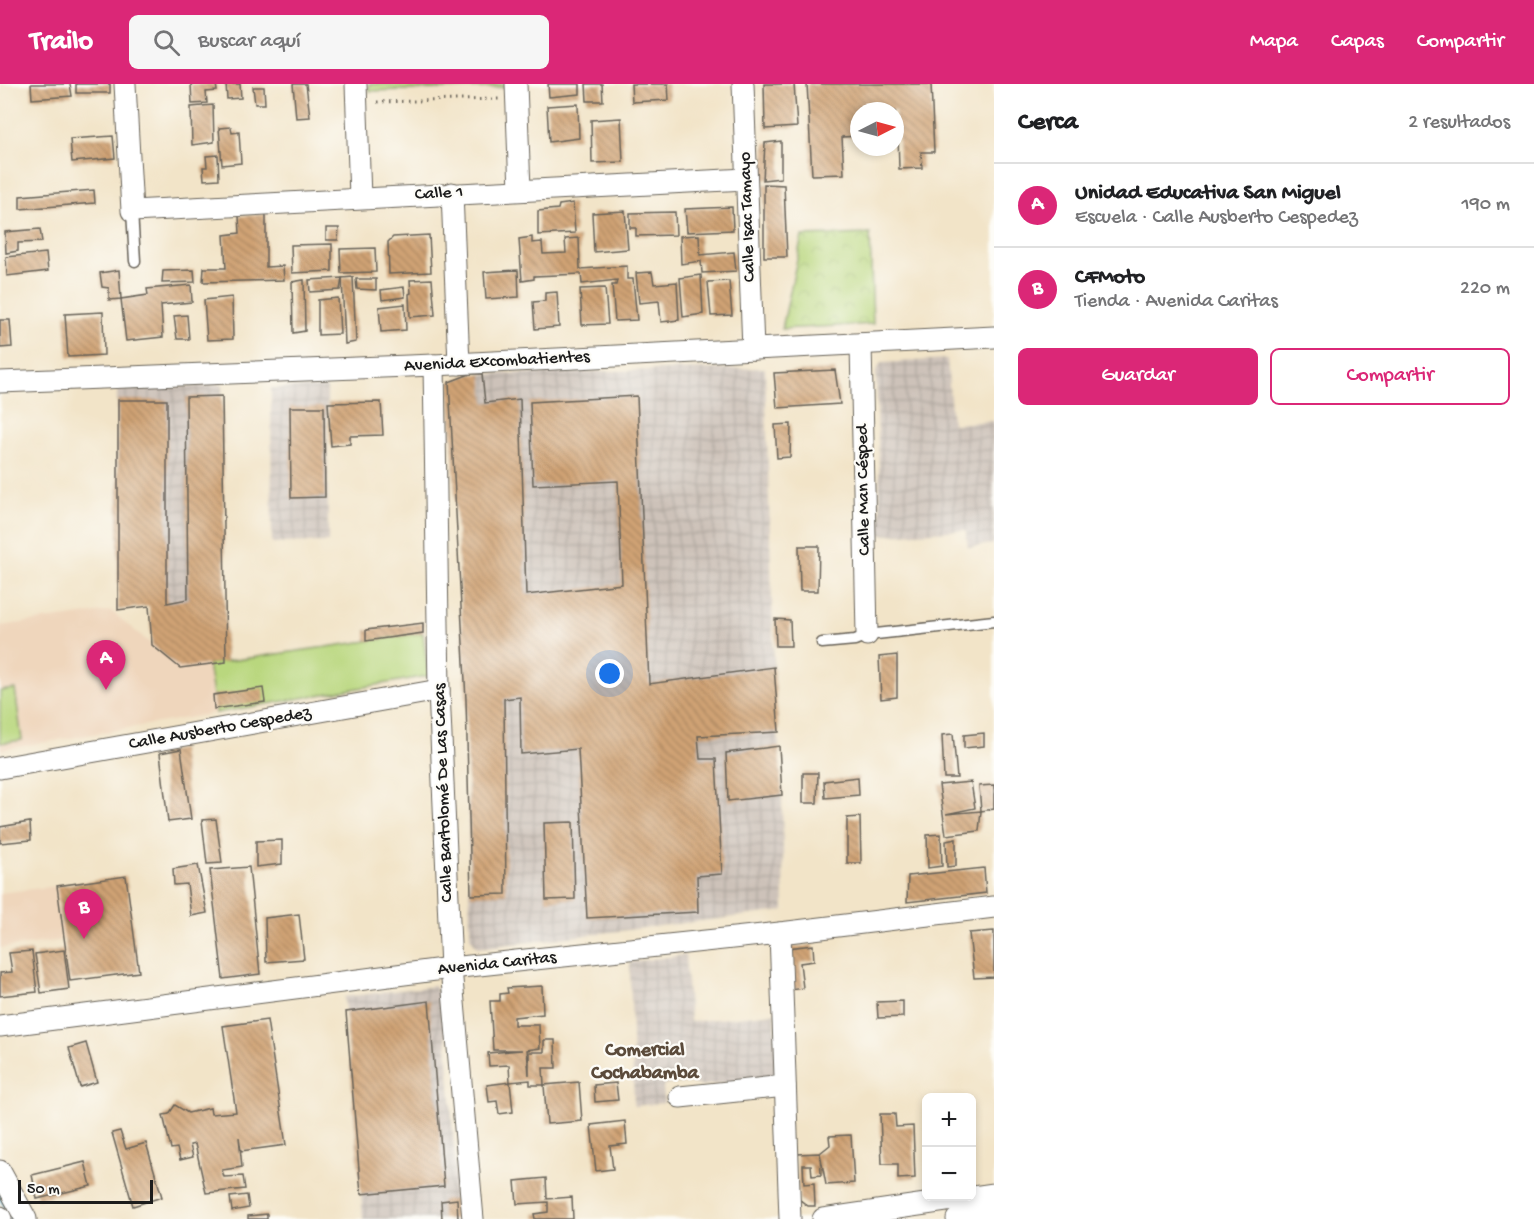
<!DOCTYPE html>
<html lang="es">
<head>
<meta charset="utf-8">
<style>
  :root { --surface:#fff; --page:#f6f6f6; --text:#202124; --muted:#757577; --line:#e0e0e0; --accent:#db2777 }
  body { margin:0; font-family:"Gochi Hand",sans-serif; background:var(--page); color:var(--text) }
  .controls { position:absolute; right:18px; bottom:18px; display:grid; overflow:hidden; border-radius:9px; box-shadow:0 3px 9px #0003 }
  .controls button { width:54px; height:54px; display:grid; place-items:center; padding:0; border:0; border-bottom:2px solid var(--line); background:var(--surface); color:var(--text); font:30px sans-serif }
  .compass { position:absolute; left:850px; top:18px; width:54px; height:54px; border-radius:50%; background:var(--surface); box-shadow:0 3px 9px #0003; rotate:84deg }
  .scale { position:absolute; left:18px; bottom:15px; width:135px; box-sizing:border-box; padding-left:6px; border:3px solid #1c1c1c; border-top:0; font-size:16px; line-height:21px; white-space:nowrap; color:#1c1c1c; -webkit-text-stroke:4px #fdfcf7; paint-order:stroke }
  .you { position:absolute; left:610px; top:590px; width:21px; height:21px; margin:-15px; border:4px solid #fff; border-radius:50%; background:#1a73e8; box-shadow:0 0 0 9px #1a73e833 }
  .badge { display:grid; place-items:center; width:39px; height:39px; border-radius:50%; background:var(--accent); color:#fff; font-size:20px; font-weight:700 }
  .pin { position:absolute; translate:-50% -50px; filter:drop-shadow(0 2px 3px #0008) }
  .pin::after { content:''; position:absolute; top:32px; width:21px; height:18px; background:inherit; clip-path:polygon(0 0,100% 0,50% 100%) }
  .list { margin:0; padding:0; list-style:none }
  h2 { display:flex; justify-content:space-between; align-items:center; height:78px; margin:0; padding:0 24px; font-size:26px }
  h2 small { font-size:20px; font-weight:400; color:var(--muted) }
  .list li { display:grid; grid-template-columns:39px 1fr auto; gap:18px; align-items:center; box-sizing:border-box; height:84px; padding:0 24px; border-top:2px solid var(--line) }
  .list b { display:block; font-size:22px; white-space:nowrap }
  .list p { margin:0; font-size:20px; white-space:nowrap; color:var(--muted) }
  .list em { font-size:20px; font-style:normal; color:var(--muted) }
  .actions { display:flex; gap:12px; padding:18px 24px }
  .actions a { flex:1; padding:14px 0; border:2px solid var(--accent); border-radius:9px; text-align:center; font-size:21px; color:var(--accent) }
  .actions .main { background:var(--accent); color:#fff }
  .icon { flex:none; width:33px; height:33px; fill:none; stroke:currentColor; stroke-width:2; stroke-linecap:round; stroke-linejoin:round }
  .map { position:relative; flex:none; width:994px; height:1135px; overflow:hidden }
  header { display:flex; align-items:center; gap:36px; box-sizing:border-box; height:84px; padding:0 30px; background:var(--accent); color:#fff }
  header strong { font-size:28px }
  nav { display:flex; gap:33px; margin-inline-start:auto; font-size:21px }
  .search { width:420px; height:54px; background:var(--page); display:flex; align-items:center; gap:15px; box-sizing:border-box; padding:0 21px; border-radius:9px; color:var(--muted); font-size:22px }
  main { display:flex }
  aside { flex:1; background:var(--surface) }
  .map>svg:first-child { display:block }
  .built { fill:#efd6bc }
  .industrial { fill:url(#industrial-grid) }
  .green { fill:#b9d77e; stroke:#6a7a4d; stroke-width:1.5 }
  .park { fill:url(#park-crowns); stroke:#6a7a4d; stroke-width:1.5 }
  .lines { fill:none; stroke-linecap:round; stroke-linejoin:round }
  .stream { stroke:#5ab2d7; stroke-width:5 }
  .building { fill:url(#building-back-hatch) }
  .service-casing { stroke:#676258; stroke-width:13 }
  .minor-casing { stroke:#676258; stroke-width:23 }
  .path { stroke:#676258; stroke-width:3; stroke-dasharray:1.5 4.5; stroke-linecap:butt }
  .service { stroke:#fff; stroke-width:10 }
  .minor { stroke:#fff; stroke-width:21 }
  .labels { text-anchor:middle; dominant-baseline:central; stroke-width:4.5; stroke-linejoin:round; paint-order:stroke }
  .street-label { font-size:18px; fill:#1c1c1c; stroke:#fdfcf7 }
  .neighbourhood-label { font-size:20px; font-weight:bold; fill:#5b4b3b; stroke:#fdfcf7 }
</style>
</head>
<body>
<header>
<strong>Trailo</strong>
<div class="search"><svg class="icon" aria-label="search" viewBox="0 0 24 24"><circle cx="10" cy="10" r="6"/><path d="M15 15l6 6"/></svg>Buscar aquí</div>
<nav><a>Mapa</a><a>Capas</a><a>Compartir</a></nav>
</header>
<main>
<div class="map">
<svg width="994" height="1135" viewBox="0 0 994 1135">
  <defs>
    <pattern id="industrial-grid" width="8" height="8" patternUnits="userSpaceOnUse" patternTransform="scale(1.5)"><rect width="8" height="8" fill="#cdc2b9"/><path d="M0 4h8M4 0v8" fill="none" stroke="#afa69e"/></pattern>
    <pattern id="park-crowns" width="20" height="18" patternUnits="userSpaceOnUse" patternTransform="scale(1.5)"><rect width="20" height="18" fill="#b9d77e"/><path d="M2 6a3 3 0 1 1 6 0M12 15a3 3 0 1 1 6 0" fill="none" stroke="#9eb86c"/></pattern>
    <pattern id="building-back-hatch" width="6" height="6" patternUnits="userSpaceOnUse" patternTransform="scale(1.5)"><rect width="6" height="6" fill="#d0a375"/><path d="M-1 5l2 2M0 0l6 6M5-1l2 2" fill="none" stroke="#a8845f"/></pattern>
  </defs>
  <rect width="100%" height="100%" fill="#fdfcf7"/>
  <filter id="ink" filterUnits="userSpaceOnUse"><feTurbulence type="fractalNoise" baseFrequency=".0167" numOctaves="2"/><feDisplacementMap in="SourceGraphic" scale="12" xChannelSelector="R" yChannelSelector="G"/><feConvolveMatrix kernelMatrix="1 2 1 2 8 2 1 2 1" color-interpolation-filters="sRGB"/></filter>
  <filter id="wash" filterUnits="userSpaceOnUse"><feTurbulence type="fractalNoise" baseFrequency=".008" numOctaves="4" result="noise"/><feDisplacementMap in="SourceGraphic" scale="24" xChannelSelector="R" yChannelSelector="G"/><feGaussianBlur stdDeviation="1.35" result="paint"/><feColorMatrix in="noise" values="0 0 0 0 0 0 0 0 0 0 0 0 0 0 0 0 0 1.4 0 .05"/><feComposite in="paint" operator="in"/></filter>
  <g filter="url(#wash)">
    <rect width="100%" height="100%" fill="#f2e4c8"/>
    <g class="built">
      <polygon points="111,527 180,584 208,580 216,629 0,666 0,542"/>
      <polygon points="57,802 65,856 0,864 0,809"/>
    </g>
    <g class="industrial">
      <polygon points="947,275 952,340 994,337 994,460 968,463 966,446 881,451 876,287 881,279"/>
      <polygon points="765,284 774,583 782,711 784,827 478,864 470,853 466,616 449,298 470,290"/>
      <polygon points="222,300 226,578 180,584 152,561 149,522 118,526 117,306"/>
      <polygon points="327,303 328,458 272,459 271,304"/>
      <polygon points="685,871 690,938 775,929 778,994 699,1002 690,999 663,1001 664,1019 634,1022 630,878"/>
      <polygon points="434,902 444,917 459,1135 363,1135 344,913"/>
    </g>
    <g class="green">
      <polygon points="423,549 428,592 216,629 208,580"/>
      <polygon points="15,605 22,656 0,659 0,607"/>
    </g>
    <g class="park">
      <polygon points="369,0 511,0 511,3 369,7"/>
      <polygon points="870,150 873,240 782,245 802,152"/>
    </g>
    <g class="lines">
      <polyline class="stream" points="0,1111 13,1135"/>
    </g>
    <g id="blocks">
      <g class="building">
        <polygon points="31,0 70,0 72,12 32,15"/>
        <rect x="76" y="0" width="34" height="9"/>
        <polygon points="191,0 216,0 217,7 206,8 207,19 192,20"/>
        <polygon points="226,0 240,0 241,14 227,15"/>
        <polygon points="293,0 306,0 310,33 296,34"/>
        <polygon points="548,0 580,0 580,10 549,13"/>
        <polygon points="586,0 602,0 603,17 587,17"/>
        <polygon points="631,0 668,0 669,16 632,18"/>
        <polygon points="764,0 794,0 797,43 765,45"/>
        <polygon points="807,0 931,0 934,68 921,68 922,84 899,85 898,50 895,50 895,27 859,27 859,52 842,53 844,90 812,91"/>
        <polygon points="253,3 264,3 265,20 255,20"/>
        <polygon points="578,20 579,54 549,58 547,22"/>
        <polygon points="213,21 214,58 192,61 191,23"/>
        <polygon points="621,34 623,78 592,79 591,36"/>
        <polygon points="231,43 232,49 239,48 241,79 222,81 219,44"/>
        <polygon points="113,52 115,74 72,78 70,55"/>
        <polygon points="781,57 781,94 763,96 765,59"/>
        <polygon points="218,71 219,95 204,96 203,83 207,83 206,72"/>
        <polygon points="764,100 784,101 787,173 764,173"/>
        <polygon points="94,106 95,119 20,125 20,112"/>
        <polygon points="573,119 575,149 538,151 538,127 558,125 559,121"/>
        <polygon points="732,123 733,146 687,148 685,125"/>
        <polygon points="625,127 628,165 594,168 592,129"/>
        <polygon points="675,128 676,151 636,152 636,144 630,144 630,129"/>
        <polygon points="266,130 266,183 283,182 284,196 203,198 204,184 226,184 224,151 240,149 239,132"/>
        <polygon points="326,144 339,144 338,156 326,156"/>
        <polygon points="40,145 42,158 18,159 18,167 6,169 5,148"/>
        <polygon points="429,151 431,188 389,190 388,158 393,153"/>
        <polygon points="699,151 700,171 734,168 736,187 702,189 701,177 681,180 680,152"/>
        <polygon points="532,153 532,159 542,158 543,170 566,169 565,155 579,154 580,185 627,182 627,195 633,195 637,236 615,237 612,201 616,201 617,196 582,200 581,190 534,192 534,195 522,197 519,155"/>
        <polygon points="332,160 332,187 292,189 291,161"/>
        <polygon points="375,164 376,188 341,189 340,165"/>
        <polygon points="46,169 48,187 7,192 6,173"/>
        <polygon points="119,186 121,215 109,216 109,204 102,203 100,189"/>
        <polygon points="194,186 195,198 162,199 163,187"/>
        <polygon points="518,186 519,213 486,215 484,188"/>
        <polygon points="652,188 654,200 677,198 679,236 661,238 659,217 639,219 636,189"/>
        <polygon points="701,191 703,230 683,233 680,194"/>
        <polygon points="353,193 356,258 345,260 342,194"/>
        <polygon points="342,194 340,206 310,208 309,196"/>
        <polygon points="356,195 376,195 376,206 357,205"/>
        <polygon points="432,195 435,231 410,233 409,210 411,209 410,196"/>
        <polygon points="304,196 305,247 293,249 292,198"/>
        <polygon points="729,197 732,231 711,232 708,198"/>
        <polygon points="191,201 192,218 161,221 163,253 126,257 121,215 148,211 147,205"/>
        <polygon points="404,203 405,213 382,216 381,206"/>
        <polygon points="605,204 608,240 582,241 580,205"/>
        <polygon points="557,208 559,243 535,245 533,218 545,217 545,209"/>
        <polygon points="232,213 233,255 207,256 204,216"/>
        <polygon points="338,214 340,250 318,251 318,216"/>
        <polygon points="405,220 406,246 381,248 379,223"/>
        <polygon points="103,228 104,271 68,273 65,230"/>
        <polygon points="187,231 189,255 177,255 174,232"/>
        <polygon points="0,236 10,236 12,263 0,264"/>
        <polygon points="835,286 840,320 777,324 774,289"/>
        <polygon points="470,290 482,290 485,319 520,315 526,511 622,500 618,397 533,401 530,318 637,312 649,600 774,583 779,648 698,652 700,675 716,675 722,790 697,792 698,828 587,834 578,665 521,670 520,613 504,615 506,810 471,811 466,616 449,298"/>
        <polygon points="222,312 226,578 180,584 152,561 149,522 118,526 118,316 167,316 167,519 188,515 186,313"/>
        <polygon points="381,318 383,351 350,352 350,360 331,362 328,319"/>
        <polygon points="290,323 324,323 325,413 291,414"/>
        <polygon points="791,340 790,373 777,374 775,341"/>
        <polygon points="799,462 819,462 818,507 800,507"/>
        <polygon points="775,535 790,536 791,562 776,562"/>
        <polygon points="423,539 423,549 366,557 366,546"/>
        <polygon points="897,571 897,613 881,615 879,573"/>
        <polygon points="263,604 265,618 214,625 213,611"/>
        <polygon points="984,649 984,662 964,664 964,651"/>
        <polygon points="953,650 957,694 944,694 942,651"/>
        <polygon points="779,662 782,711 728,717 726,669"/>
        <polygon points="181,665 191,735 168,738 160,669"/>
        <polygon points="803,689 818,689 817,719 803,719"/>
        <polygon points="858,693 859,711 825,714 824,697"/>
        <polygon points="971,698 975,724 946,730 981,727 979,747 946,751 939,701"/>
        <polygon points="994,701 994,725 981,727 979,702"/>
        <polygon points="860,733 861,779 847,779 847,734"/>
        <polygon points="216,735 222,779 207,780 202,736"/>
        <polygon points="30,738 31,756 0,759 0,743"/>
        <polygon points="573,738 575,815 546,816 544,739"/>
        <polygon points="941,750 942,782 928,784 927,751"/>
        <polygon points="956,755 956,782 947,783 946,757"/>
        <polygon points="282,756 282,780 256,783 256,757"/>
        <polygon points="198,781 207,829 191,832 187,800 174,801 173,785"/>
        <polygon points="249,783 260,890 223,895 210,786"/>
        <polygon points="984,784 986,809 907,818 908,792"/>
        <polygon points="126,792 139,888 70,897 57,802"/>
        <polygon points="299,830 304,875 266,878 265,834"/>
        <polygon points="994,847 994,893 974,894 969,849"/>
        <polygon points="813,861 814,877 800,879 803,904 791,906 787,864"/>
        <polygon points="64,866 69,905 41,909 35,870"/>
        <polygon points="32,867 37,908 0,912 0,889 12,888 9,869"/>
        <polygon points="542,902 543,930 514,933 514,941 539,941 540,964 527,966 529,991 529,968 544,968 544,956 555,956 556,984 543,984 544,1001 530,1001 530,996 510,998 509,981 489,982 488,969 522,966 493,966 490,917 500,917 500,910 508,909 507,904"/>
        <polygon points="429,917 444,1102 361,1110 346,928"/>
        <polygon points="903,917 903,933 878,934 877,918"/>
        <polygon points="267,936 286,1061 241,1067 239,1053 242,1083 222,1086 224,1093 243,1092 245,1105 206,1109 195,1060 190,1061 193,1073 180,1076 177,1064 171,1065 163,1031 169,1030 175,1021 188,1029 210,1024 211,1030 236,1028 223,942"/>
        <polygon points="86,959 97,998 80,1003 69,964"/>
        <polygon points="510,998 513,1028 499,1030 497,1017 489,1018 487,1001"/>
        <polygon points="579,998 582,1037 547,1040 544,1001"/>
        <polygon points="616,999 618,1016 595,1018 594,1001"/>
        <polygon points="880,1030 895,1030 896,1043 913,1042 915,1094 898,1095 898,1080 882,1080"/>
        <polygon points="625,1037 627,1060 610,1062 613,1085 596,1087 591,1041"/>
        <polygon points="120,1047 126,1065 146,1059 162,1113 133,1122 112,1049"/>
        <polygon points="851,1051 854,1099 826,1101 820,1069 830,1061 829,1052"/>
        <polygon points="820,1069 821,1091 812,1092 811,1081 803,1081 804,1100 814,1099 815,1122 808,1122 799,1115 797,1070"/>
        <polygon points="85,1078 91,1102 37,1115 32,1091"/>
        <polygon points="546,1094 547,1115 572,1113 573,1135 535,1135 534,1130 548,1128 548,1118 517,1120 515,1097"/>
        <polygon points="247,1111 249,1124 232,1127 230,1113"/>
        <polygon points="457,1115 458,1135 442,1135 441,1117"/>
        <polygon points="267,1130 267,1135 248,1135 248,1132"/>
      </g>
    </g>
  </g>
  <g filter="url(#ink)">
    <use href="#blocks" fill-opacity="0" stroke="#676258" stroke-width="1.5"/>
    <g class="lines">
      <g class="service-casing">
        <g id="service">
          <polyline points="132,127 135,177"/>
          <polyline points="822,559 855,556 867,551 994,537"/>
        </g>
      </g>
      <g class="minor-casing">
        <g id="minor">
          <polyline points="125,0 132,127 746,95"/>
          <polyline points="356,0 360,114"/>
          <polyline points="516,0 520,106"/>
          <polyline points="743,0 753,265"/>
          <polyline points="452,109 459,280"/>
          <polyline points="861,260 867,551"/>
          <polyline points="434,281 439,606 451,884 473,1135"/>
          <polyline points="0,298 434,281 994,253"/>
          <polyline points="0,684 439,606"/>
          <polyline points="780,849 790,1135"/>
          <polyline points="0,942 451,884 780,849 994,823"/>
          <polyline points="680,1013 785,1002"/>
          <polyline points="0,1087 26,1135"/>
          <polyline points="0,1133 1,1135"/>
          <polyline points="823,1135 994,1110"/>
          <polyline points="957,1135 994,1129"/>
        </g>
      </g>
      <polyline class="path" points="377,18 499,15"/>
      <use href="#service" class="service"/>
      <use href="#minor" class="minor"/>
    </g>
  </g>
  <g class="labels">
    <g class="street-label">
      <text transform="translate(439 110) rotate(-3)">Calle 1</text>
      <text transform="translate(748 133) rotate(-92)">Calle Isac Tamayo</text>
      <text transform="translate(497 278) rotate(-3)">Avenida Excombatientes</text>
      <text transform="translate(864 406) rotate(-91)">Calle Man Césped</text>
      <text transform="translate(220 645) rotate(-10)">Calle Ausberto Cespedez</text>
      <text transform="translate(444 709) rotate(-92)">Calle Bartolomé De Las Casas</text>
      <text transform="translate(497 880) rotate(-6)">Avenida Caritas</text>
    </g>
    <g class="neighbourhood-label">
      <text x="645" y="967">Comercial<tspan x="645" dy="23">Cochabamba</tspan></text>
    </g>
  </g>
</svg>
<div class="controls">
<button>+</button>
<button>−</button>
</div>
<svg class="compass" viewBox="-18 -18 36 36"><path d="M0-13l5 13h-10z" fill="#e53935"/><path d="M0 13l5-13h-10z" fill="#757577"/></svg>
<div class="scale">50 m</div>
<div class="you"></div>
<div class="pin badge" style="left:106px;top:606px">A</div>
<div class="pin badge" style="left:84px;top:855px">B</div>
</div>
<aside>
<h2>Cerca<small>2 resultados</small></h2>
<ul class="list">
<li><span class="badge">A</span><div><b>Unidad Educativa San Miguel</b><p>Escuela · Calle Ausberto Cespedez</p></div><em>190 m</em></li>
<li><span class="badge">B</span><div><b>CFMoto</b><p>Tienda · Avenida Caritas</p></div><em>220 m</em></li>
</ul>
<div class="actions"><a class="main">Guardar</a><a>Compartir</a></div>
</aside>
</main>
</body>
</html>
